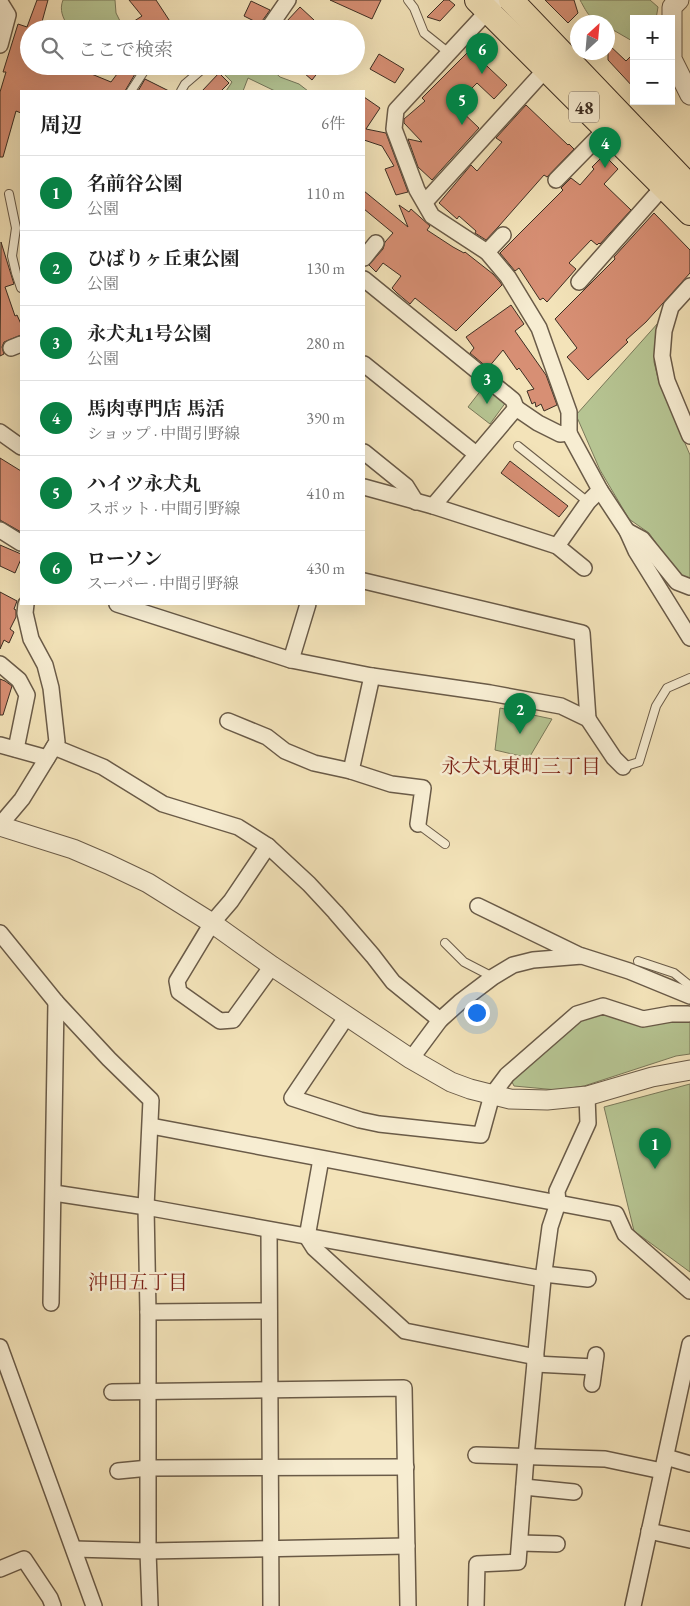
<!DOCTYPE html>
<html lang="ja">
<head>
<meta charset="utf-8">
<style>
  :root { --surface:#fff; --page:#f2f2f2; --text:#222; --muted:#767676; --line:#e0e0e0; --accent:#0b8043 }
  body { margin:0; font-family:"EB Garamond","Noto Serif JP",serif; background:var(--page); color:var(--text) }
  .controls { position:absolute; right:15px; top:15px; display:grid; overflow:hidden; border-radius:0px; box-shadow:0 5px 20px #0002 }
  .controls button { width:45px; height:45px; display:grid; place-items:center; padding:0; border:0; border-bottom:1px solid var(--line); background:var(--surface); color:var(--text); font:25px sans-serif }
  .compass { position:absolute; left:570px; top:15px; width:45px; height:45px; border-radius:50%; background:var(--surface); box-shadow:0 5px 20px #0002; rotate:26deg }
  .you { position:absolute; left:476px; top:1012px; width:18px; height:18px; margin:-12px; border:4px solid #fff; border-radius:50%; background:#1a73e8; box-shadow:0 0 0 8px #1a73e833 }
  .badge { display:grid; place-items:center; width:32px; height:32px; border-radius:50%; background:var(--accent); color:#fff; font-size:16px; font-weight:700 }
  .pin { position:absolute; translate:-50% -41px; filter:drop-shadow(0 1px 2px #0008) }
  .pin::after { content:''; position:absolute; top:26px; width:18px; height:15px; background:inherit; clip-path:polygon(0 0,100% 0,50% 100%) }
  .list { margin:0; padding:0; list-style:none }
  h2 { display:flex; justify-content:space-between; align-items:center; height:65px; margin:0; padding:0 20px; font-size:21px }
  h2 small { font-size:16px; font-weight:400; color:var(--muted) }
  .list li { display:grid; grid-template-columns:32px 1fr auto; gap:15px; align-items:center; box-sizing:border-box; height:75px; padding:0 20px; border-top:1px solid var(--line) }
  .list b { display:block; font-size:19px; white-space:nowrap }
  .list p { margin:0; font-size:16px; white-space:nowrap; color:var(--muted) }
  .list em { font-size:16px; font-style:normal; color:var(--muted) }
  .icon { flex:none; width:28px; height:28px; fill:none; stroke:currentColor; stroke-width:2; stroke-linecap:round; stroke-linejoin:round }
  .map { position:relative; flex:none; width:690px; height:1606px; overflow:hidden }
  .search { position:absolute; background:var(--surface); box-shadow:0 5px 20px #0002; left:20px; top:20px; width:345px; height:55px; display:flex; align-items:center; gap:12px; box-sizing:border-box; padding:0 18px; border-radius:28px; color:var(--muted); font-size:19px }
  .panel { position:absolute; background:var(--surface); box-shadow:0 5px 20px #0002; left:20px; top:90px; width:345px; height:515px; border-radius:0px }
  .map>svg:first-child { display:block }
  .green { fill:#b6c492; stroke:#7a795a }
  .building { fill:#d78f74; stroke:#3d2e23 }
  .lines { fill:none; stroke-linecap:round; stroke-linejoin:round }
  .service-casing { stroke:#6a5b48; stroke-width:10 }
  .minor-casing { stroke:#6a5b48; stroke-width:18 }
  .tertiary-casing { stroke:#6a5b48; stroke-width:21 }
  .primary-casing { stroke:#3d2e23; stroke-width:26 }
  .service { stroke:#f7edd2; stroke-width:8 }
  .minor { stroke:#f7edd2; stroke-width:15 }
  .tertiary { stroke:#f7edd2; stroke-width:19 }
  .primary { stroke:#f3e3b9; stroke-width:24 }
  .labels { text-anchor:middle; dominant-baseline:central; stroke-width:5; stroke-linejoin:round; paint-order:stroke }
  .shield { fill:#f7edd2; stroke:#756758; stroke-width:1 }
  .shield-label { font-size:18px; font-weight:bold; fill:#3d2e23 }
  .neighbourhood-label { font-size:20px; fill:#7a1f14; stroke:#f7edd2 }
</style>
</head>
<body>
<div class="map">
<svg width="690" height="1606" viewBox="0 0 690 1606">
  <rect width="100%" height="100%" fill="#f3e3b9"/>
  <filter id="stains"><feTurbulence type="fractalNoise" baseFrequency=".004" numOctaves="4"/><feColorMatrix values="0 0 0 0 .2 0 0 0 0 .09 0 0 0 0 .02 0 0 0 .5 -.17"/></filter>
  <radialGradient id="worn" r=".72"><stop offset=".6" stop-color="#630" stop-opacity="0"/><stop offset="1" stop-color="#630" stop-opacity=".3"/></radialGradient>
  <g class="green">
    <path d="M63 0H115L116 13 120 21 118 29H67L68 26C63 18 59 10 63 0Z"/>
    <path d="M580 0H650L658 7 656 19H634V42L608 27V22C590 22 588 14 580 0Z"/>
    <polygon points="216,66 268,66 280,77 299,84 308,91 275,91 248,78 243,91 226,91 232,82"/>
    <polygon points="658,323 654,362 659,382 690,455 690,578 683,577 672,566 649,533 629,519 600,470 576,415"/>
    <polygon points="485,385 506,402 490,424 468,407"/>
    <polygon points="500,708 552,719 529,758 495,750"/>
    <polygon points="600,1014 621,1017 641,1025 672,1022 683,1019 690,1021 690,1054 676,1056 584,1086 557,1090 514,1086 511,1080 578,1022"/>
    <polygon points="690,1084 690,1272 634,1231 604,1107"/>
  </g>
  <g class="building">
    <polygon points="37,0 48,0 40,29 29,29 29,66 72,66 111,82 123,66 138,66 133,73 135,74 125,91 21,91 21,113 16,111 3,157 0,157 0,92 6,72 3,72 18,24 27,27"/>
    <polygon points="129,0 156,0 175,29 122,29 142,16"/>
    <polygon points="330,0 381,0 372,19"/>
    <polygon points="444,0 449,0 455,5 440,21 427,17"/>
    <polygon points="545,0 574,0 578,13 568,23"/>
    <polygon points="251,1 270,10 260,24 244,16"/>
    <polygon points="300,7 314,20 307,29 294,29 286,22"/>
    <polygon points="608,44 626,61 634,53 634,88 608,60"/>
    <polygon points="470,50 507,85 494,99 477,83 455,105 479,128 432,180 418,167 408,139 422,142 404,123 404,119 425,101 422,98"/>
    <polygon points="379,54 404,69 395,83 370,69"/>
    <polygon points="296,66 323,66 312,80"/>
    <polygon points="219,73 229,83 221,91 202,91"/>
    <polygon points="145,79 169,91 138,91"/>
    <polygon points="364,97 380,108 366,129 386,133 408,192 396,195 385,169 394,166 382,146 364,140"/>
    <polygon points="526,105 568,145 569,144 574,149 547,177 544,175 499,226 486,240 475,233 476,231 459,216 457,219 439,203 471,165 477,171 502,142 496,138"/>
    <polygon points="604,155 618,169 604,184 631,210 600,244 599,243 597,245 591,240 569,263 576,269 547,302 543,298 540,300 519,268 515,271 500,253 563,190 561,188 571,178 580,185 594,169 592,167"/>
    <polygon points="364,191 408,227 399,205 409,212 411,209 430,226 427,230 453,247 464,253 465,252 493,274 500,282 502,285 456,331 415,298 410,304 397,293 392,288 401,276 383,263 376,272 369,265 383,249 385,242 393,233 364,209"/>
    <polygon points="654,213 690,250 690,273 646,322 626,340 628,342 588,380 567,357 577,348 555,319 615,259 614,257"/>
    <polygon points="1,242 14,284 5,287 15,316 17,315 21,324 21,335 4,342 2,347 4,354 0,356"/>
    <polygon points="511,305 524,324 515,331 546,375 557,405 544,411 541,404 536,407 535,402 532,404 527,391 534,389 519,368 517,370 503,350 488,368 470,353 474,348 466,337"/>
    <polygon points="0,458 21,471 21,532 0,520"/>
    <polygon points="510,461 568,506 559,517 501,473"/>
    <polygon points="0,545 21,554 21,559 15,573 0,566"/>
    <polygon points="0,592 17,601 14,609 16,610 16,617 10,629 14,632 9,643 4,640 0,649"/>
    <polygon points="0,679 5,681 12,686 3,715 0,715"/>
  </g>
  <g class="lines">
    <g class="service-casing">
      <g id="service">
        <polyline points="408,0 414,8 424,33 449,53"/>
        <polyline points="131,91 144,71 151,66"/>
        <polyline points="181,91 185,84 206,66"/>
        <polyline points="9,194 16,228 12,256 16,273 21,288"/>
        <polyline points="518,446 588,502"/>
        <polyline points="623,767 639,762 656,706 667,688 690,678"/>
        <polyline points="418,824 445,844"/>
        <polyline points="445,943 464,962 493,977"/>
        <polyline points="638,961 674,973 690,986"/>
      </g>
    </g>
    <g class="minor-casing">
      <g id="minor">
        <polyline points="0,2 8,15 0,45"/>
        <polyline points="268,29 288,0"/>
        <polyline points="556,180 606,129"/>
        <polyline points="425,202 546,69"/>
        <polyline points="487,252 503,235"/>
        <polyline points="364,258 376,243"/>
        <polyline points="364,279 513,400 516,408"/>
        <polyline points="579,282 663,187"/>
        <polyline points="690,286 671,307 664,331 662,356 667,381 690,436"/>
        <polyline points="11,348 21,344"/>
        <polyline points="364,364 476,454"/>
        <polyline points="0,432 21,447"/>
        <polyline points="569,433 600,490 627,531 636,551 690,638"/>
        <polyline points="364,452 406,486 416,502"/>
        <polyline points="364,487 433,506 557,546 584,568"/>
        <polyline points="433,506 516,408 538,423 560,434 569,433 569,412 539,328 508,277 487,252 432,216 417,190 394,129 396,110 498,0"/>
        <polyline points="0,530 21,543"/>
        <polyline points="627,531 642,539 677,582 690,587"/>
        <polyline points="557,546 588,502 600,490"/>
        <polyline points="364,581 582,633 588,719"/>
        <polyline points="117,604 291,660 372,676 490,693 561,706 588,719 614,758 623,767"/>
        <polyline points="291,660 308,604"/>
        <polyline points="0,664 19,680 27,695 16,749"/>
        <polyline points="372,676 351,771 391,784 423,788 418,824"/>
        <polyline points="228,721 267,737 285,751 314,763 351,771"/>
        <polyline points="0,745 47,758"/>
        <polyline points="54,747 103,767 163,804 238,827 268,846 309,884 335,912 373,956 393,982 440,1020"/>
        <polyline points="0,825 22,799 57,742 51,688 45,665 31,639 25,613 26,604"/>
        <polyline points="268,846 231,901 212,923 177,981 179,992 220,1021 233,1020 272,966"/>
        <polyline points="478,906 581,956"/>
        <polyline points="0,933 56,1002 109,1059 151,1100 146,1207 148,1312 148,1551 150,1606"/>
        <polyline points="347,1016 292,1098 360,1120 379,1124 481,1135 492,1095 507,1075 577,1014 603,1006 643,1019 671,1014 688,1014"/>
        <polyline points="411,1059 440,1020 460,1002 493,977 513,965 533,960 582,956 629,971 690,996"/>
        <polyline points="151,1126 616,1214 625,1234 690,1291"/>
        <polyline points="321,1159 307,1237 314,1248 405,1331 536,1357"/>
        <polyline points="54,1193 146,1207 543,1279"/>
        <polyline points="269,1230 271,1606"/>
        <polyline points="544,1274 588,1279"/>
        <polyline points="51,1303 56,1002"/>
        <polyline points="148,1312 269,1311"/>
        <polyline points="0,1347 94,1606"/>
        <polyline points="535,1364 594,1367"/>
        <polyline points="592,1384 596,1355"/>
        <polyline points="112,1392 404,1388 408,1606"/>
        <polyline points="476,1455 605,1459 662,1471"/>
        <polyline points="666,1457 690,1464"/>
        <polyline points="118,1471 149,1468 406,1467"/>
        <polyline points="524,1487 574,1492"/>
        <polyline points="649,1531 690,1540"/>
        <polyline points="520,1543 557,1544"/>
        <polyline points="74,1549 148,1551 407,1546"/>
        <polyline points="0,1569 24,1559 50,1598 53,1606"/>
        <polyline points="476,1606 477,1564 518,1562 526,1457 543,1279 550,1227 558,1203 557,1191 588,1123 587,1096"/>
        <polyline points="633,1606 690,1344"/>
      </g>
    </g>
    <g class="tertiary-casing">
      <g id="tertiary">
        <polyline points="679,0 672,7 672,59 690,95"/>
        <polyline points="0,826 73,849 108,864 148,883 212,923 272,966 411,1059 451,1082 470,1089 510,1099 547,1100 587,1096 652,1077 690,1070"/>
      </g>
    </g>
    <g class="primary-casing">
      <g id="primary">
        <polyline points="477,0 690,213"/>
        <polyline points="511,0 690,187"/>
      </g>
    </g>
    <use href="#service" class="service"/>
    <use href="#minor" class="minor"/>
    <use href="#tertiary" class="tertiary"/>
    <use href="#primary" class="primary"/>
  </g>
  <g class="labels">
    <rect class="shield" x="569" y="91.5" width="30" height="31" rx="4"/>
    <g class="shield-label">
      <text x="584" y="107">48</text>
    </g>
    <g class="neighbourhood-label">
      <text x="521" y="766">永犬丸東町三丁目</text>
      <text x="138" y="1282">沖田五丁目</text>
    </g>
  </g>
  <rect width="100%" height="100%" filter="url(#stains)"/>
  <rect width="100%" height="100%" fill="url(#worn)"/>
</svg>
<div class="controls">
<button>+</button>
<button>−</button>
</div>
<svg class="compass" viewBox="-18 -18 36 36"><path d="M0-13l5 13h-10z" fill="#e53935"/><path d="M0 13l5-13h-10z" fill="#767676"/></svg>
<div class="you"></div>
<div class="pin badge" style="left:655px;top:1169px">1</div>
<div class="pin badge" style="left:520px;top:734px">2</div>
<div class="pin badge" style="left:487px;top:404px">3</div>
<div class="pin badge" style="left:605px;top:168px">4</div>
<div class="pin badge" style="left:462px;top:125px">5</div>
<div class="pin badge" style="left:482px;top:74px">6</div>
<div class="search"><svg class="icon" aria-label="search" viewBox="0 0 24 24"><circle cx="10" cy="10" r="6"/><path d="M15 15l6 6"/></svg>ここで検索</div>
<section class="panel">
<h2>周辺<small>6件</small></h2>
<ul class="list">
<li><span class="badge">1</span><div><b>名前谷公園</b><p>公園</p></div><em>110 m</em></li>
<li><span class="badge">2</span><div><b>ひばりヶ丘東公園</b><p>公園</p></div><em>130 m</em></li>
<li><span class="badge">3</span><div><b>永犬丸1号公園</b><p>公園</p></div><em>280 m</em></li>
<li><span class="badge">4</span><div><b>馬肉専門店 馬活</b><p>ショップ · 中間引野線</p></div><em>390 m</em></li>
<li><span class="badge">5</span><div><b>ハイツ永犬丸</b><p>スポット · 中間引野線</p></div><em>410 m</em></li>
<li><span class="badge">6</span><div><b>ローソン</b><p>スーパー · 中間引野線</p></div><em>430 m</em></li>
</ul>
</section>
</div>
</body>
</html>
